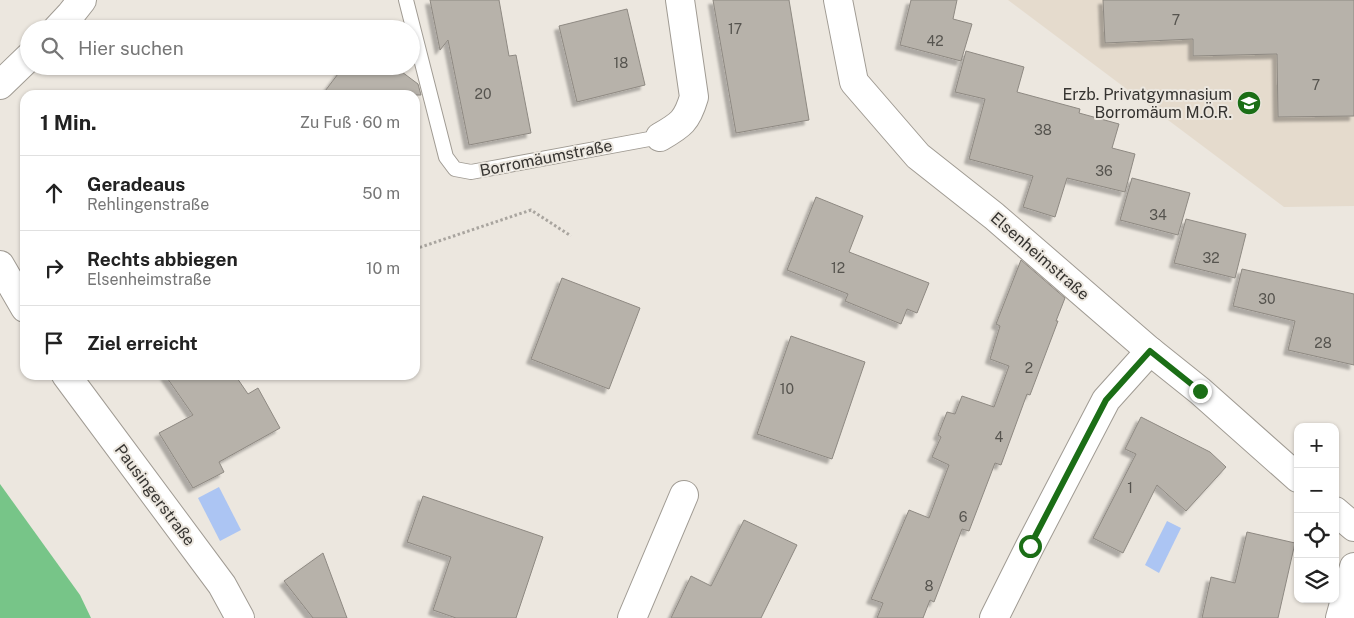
<!DOCTYPE html>
<html lang="de">
<head>
<meta charset="utf-8">
<style>
  :root { --surface:#fff; --page:#f2f2f2; --text:#222; --muted:#767676; --line:#e0e0e0 }
  body { margin:0; font-family:"Public Sans",sans-serif; background:var(--page); color:var(--text) }
  .controls { position:absolute; right:15px; bottom:15px; display:grid; overflow:hidden; border-radius:10px; box-shadow:0 1px 4px #0004 }
  .controls button { width:45px; height:45px; display:grid; place-items:center; padding:0; border:0; border-bottom:1px solid var(--line); background:var(--surface); color:var(--text); font:25px sans-serif }
  .stop { position:absolute; width:15px; height:15px; margin:-11px; border:4px solid #1b6e16; border-radius:50%; background:#fff }
  .stop.end { background:#1b6e16; border-color:#fff; box-shadow:0 1px 5px #0008 }
  .list { margin:0; padding:0; list-style:none }
  h2 { display:flex; justify-content:space-between; align-items:center; height:65px; margin:0; padding:0 20px; font-size:21px }
  h2 small { font-size:16px; font-weight:400; color:var(--muted) }
  .list li { display:grid; grid-template-columns:32px 1fr auto; gap:15px; align-items:center; box-sizing:border-box; height:75px; padding:0 20px; border-top:1px solid var(--line) }
  .list b { display:block; font-size:19px; white-space:nowrap }
  .list p { margin:0; font-size:16px; white-space:nowrap; color:var(--muted) }
  .list em { font-size:16px; font-style:normal; color:var(--muted) }
  .icon { flex:none; width:28px; height:28px; fill:none; stroke:currentColor; stroke-width:2; stroke-linecap:round; stroke-linejoin:round }
  .map { position:relative; flex:none; width:1354px; height:618px; overflow:hidden }
  .search { position:absolute; background:var(--surface); box-shadow:0 1px 4px #0004; left:20px; top:20px; width:400px; height:55px; display:flex; align-items:center; gap:12px; box-sizing:border-box; padding:0 18px; border-radius:28px; color:var(--muted); font-size:19px }
  .panel { position:absolute; background:var(--surface); box-shadow:0 1px 4px #0004; left:20px; top:90px; width:400px; height:290px; border-radius:15px }
  .map>svg:first-child { display:block }
  .built { fill:#e5dbcd }
  .forest { fill:#77c588 }
  .water { fill:#acc5f3 }
  .building { fill:#b7b2aa; stroke:#8e8982; filter:url(#shadow) }
  .lines { fill:none; stroke-linecap:round; stroke-linejoin:round }
  .lane-casing { stroke:#a09b93; stroke-width:16 }
  .street-casing { stroke:#a09b93; stroke-width:30 }
  .path { stroke:#a9a59f; stroke-width:3; stroke-dasharray:2.5 2.5; stroke-linecap:butt }
  .lane { stroke:#fff; stroke-width:14 }
  .street { stroke:#fff; stroke-width:28 }
  .route { stroke:#1b6e16; stroke-width:6 }
  .labels { text-anchor:middle; dominant-baseline:central; stroke-width:4; stroke-linejoin:round; paint-order:stroke }
  .number-label { font-size:14px; fill:#56544f }
  .poi-label { font-size:16px; fill:#363431; stroke:#ece7df; text-anchor:end }
  .street-label { font-size:16px; fill:#363431; stroke:#ece7df }
</style>
</head>
<body>
<div class="map">
<svg width="1354" height="618" viewBox="0 0 1354 618">
  <defs>
    <filter id="shadow"><feDropShadow dx="-4.5" dy="4.5" stdDeviation="1" flood-color="#0004"/></filter>
  </defs>
  <rect width="100%" height="100%" fill="#ece7df"/>
  <polygon class="built" points="1008,0 1354,0 1354,206 1284,207"/>
  <polygon class="forest" points="0,484 80,595 91,618 0,618"/>
  <g class="water">
    <polygon points="219,487 241,530 220,541 198,498"/>
    <polygon points="1167,521 1181,528 1159,573 1145,565"/>
  </g>
  <g class="building">
    <polygon points="430,0 499,0 509,56 516,55 531,133 469,145 448,40 440,50"/>
    <polygon points="713,0 789,0 809,120 736,133"/>
    <polygon points="911,0 957,0 953,19 972,24 961,61 900,45"/>
    <polygon points="1103,0 1354,0 1354,116 1278,117 1277,54 1193,56 1193,39 1105,43"/>
    <polygon points="627,9 645,85 577,102 559,26"/>
    <polygon points="966,51 1024,67 1017,92 1080,109 1079,113 1119,124 1112,148 1135,154 1125,192 1067,178 1055,217 1023,207 1033,176 969,159 985,99 955,92"/>
    <polygon points="344,66 394,66 418,84 421,95 322,95"/>
    <polygon points="1132,178 1190,193 1178,235 1120,220"/>
    <polygon points="816,197 863,216 849,252 929,283 917,313 907,309 901,324 845,301 848,294 787,270"/>
    <polygon points="1186,219 1246,234 1235,278 1174,263"/>
    <polygon points="1021,260 1065,298 1056,321 1058,321 1030,395 1027,394 1001,465 995,463 969,531 962,529 934,602 930,600 923,618 877,618 883,603 871,599 909,510 929,518 949,465 932,457 941,437 938,435 947,412 955,414 962,396 994,407 1009,366 990,359 1000,326 996,324"/>
    <polygon points="1242,269 1354,294 1354,365 1288,350 1295,321 1233,306"/>
    <polygon points="562,278 640,308 609,389 531,359"/>
    <polygon points="791,336 865,362 832,459 757,434"/>
    <polygon points="165,375 235,375 248,394 258,388 280,428 219,462 224,472 193,488 159,433 193,415"/>
    <polygon points="1141,417 1210,452 1226,467 1186,511 1157,485 1123,553 1093,538 1136,454 1125,449"/>
    <polygon points="423,496 543,537 516,618 456,618 433,610 451,557 407,542"/>
    <polygon points="744,520 797,545 761,618 671,618 691,576 711,586"/>
    <polygon points="1247,532 1295,543 1278,618 1202,618 1211,577 1235,583"/>
    <polygon points="323,553 347,618 313,618 284,581"/>
  </g>
  <g class="lines">
    <g class="lane-casing">
      <polyline id="lane" points="406,0 446,157 455,169 471,172 660,137"/>
    </g>
    <g class="street-casing">
      <g id="street">
        <polyline points="838,0 854,82 918,156 994,216 1150,351 1200,391 1298,478"/>
        <polyline points="57,29 71,14 82,0"/>
        <polyline points="0,85 29,57"/>
        <path d="M660 137C681 125 687 121 694 97L680 0"/>
        <polyline points="0,265 25,308"/>
        <polyline points="66,375 222,585 240,618"/>
        <polyline points="1335,511 1354,527"/>
        <polyline points="632,618 684,495"/>
        <polyline points="994,618 1030,546 1106,400 1150,351"/>
        <polyline points="1340,618 1354,567"/>
      </g>
    </g>
    <polyline class="path" points="415,249 531,210 571,236"/>
    <use href="#lane" class="lane"/>
    <use href="#street" class="street"/>
  </g>
  <g class="lines">
    <polyline class="route" points="1030,546 1106,400 1150,351 1200,391"/>
  </g>
  <defs>
    <g id="school-disc" transform="scale(1.25)"><circle r="9.5" fill="#1b6e16" stroke="#ece7df"/><path d="M0-5L7-2L0 1L-7-2ZM-4 1L0 2.5L4 1V4Q0 6-4 4Z" fill="#fff"/></g>
  </defs>
  <g fill-rule="evenodd">
    <use href="#school-disc" x="1249" y="103"/>
  </g>
  <g class="labels">
    <g class="number-label">
      <text x="1176" y="20">7</text>
      <text x="735" y="29">17</text>
      <text x="935" y="41">42</text>
      <text x="621" y="63">18</text>
      <text x="1316" y="85">7</text>
      <text x="483" y="94">20</text>
      <text x="1043" y="130">38</text>
      <text x="1104" y="171">36</text>
      <text x="1158" y="215">34</text>
      <text x="1211" y="258">32</text>
      <text x="838" y="268">12</text>
      <text x="1267" y="299">30</text>
      <text x="1323" y="343">28</text>
      <text x="1029" y="368">2</text>
      <text x="787" y="389">10</text>
      <text x="999" y="437">4</text>
      <text x="1130" y="488">1</text>
      <text x="963" y="517">6</text>
      <text x="929" y="586">8</text>
    </g>
    <g class="poi-label">
      <text x="1232" y="94">Erzb. Privatgymnasium<tspan x="1232" dy="18">Borromäum M.Ö.R.</tspan></text>
    </g>
    <g class="street-label">
      <text transform="translate(546 158) rotate(-11)">Borromäumstraße</text>
      <text transform="translate(1040 256) rotate(41)">Elsenheimstraße</text>
      <text transform="translate(155 495) rotate(53)">Pausingerstraße</text>
    </g>
  </g>
</svg>
<div class="controls">
<button>+</button>
<button>−</button>
<button><svg class="icon" aria-label="locate" viewBox="0 0 24 24"><circle cx="12" cy="12" r="6"/><path d="M12 2v4M12 18v4M2 12h4M18 12h4"/></svg></button>
<button><svg class="icon" aria-label="layers" viewBox="0 0 24 24"><path d="M12 4l9 5-9 5-9-5zM3 14l9 5 9-5"/></svg></button>
</div>
<div class="stop" style="left:1030px;top:546px"></div>
<div class="stop end" style="left:1200px;top:391px"></div>
<div class="search"><svg class="icon" aria-label="search" viewBox="0 0 24 24"><circle cx="10" cy="10" r="6"/><path d="M15 15l6 6"/></svg>Hier suchen</div>
<section class="panel">
<h2>1 Min.<small>Zu Fuß · 60 m</small></h2>
<ul class="list">
<li><svg class="icon" aria-label="ahead" viewBox="0 0 24 24"><path d="M12 20V5M6 11l6-6 6 6"/></svg><div><b>Geradeaus</b><p>Rehlingenstraße</p></div><em>50 m</em></li>
<li><svg class="icon" aria-label="right" viewBox="0 0 24 24"><path d="M7 20v-9h11M14 6l5 5-5 5"/></svg><div><b>Rechts abbiegen</b><p>Elsenheimstraße</p></div><em>10 m</em></li>
<li><svg class="icon" aria-label="arrive" viewBox="0 0 24 24"><path d="M6 21V4h12l-3 4 3 4H6"/></svg><div><b>Ziel erreicht</b></div></li>
</ul>
</section>
</div>
</body>
</html>
